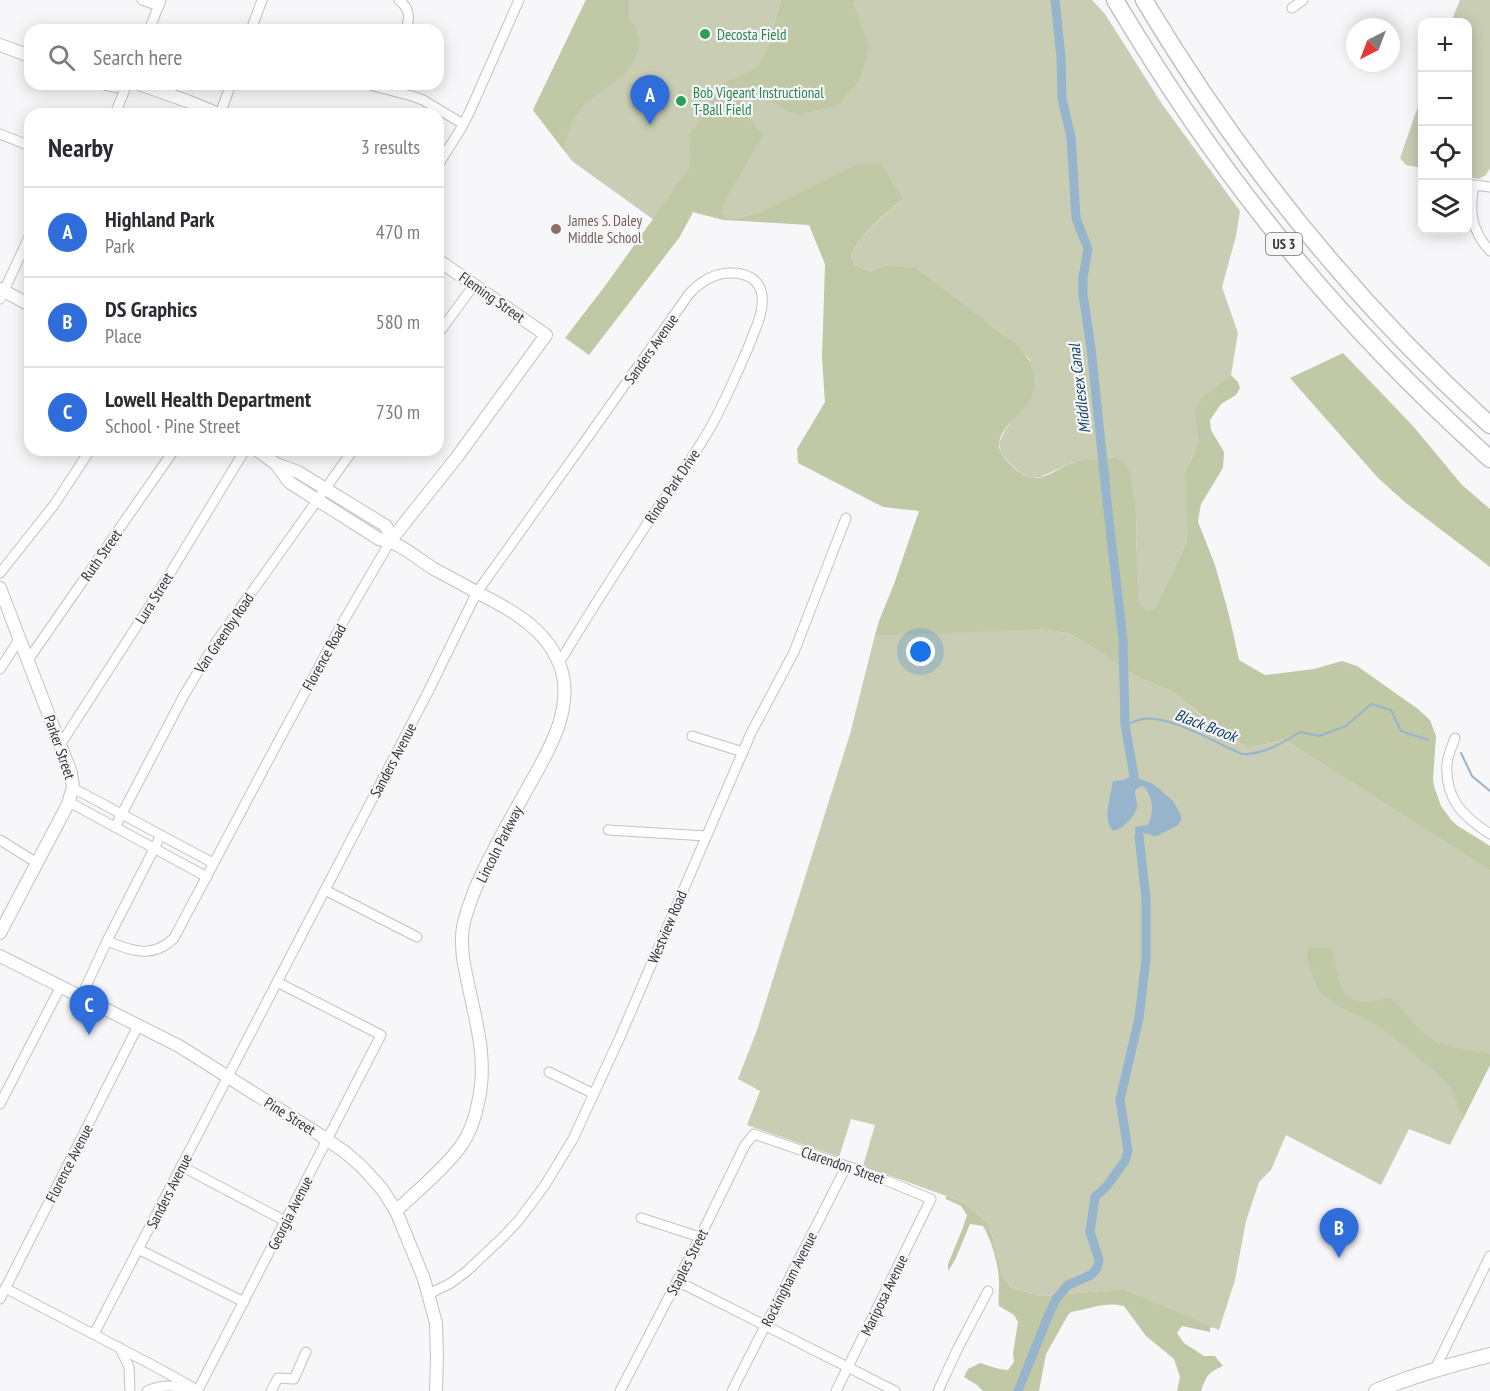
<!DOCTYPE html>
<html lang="en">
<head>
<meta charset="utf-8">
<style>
  :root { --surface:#fff; --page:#f2f2f3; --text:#2b2b33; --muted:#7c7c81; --line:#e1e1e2; --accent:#2e6dda }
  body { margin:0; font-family:"PT Sans Narrow",sans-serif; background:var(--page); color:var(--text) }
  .controls { position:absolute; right:18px; top:18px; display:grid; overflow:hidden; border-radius:12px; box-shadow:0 3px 15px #0003 }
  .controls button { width:54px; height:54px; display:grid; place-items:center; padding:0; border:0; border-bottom:2px solid var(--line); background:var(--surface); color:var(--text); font:30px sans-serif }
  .compass { position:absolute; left:1346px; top:18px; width:54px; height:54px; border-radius:50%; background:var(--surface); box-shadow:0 3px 15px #0003; rotate:222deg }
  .you { position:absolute; left:921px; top:652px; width:21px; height:21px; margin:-15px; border:4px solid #fff; border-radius:50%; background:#1a73e8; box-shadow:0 0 0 9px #1a73e833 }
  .badge { display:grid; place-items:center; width:39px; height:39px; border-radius:50%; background:var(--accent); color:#fff; font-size:20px; font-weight:700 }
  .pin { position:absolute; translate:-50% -50px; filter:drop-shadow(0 2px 3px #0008) }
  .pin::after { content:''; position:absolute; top:32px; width:21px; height:18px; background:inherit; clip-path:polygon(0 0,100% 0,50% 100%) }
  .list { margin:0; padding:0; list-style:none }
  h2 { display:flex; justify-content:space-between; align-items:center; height:78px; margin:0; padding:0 24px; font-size:26px }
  h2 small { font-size:20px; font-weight:400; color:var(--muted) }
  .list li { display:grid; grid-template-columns:39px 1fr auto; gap:18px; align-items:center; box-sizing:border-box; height:90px; padding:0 24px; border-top:2px solid var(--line) }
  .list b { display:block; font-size:22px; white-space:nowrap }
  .list p { margin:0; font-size:20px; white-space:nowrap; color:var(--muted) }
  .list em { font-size:20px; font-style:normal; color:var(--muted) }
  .icon { flex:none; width:33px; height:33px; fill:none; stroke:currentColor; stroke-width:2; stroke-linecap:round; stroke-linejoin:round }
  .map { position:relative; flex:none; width:1490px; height:1391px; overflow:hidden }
  .search { position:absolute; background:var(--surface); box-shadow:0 3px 15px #0003; left:24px; top:24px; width:420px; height:66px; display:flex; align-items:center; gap:15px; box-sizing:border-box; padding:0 21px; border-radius:18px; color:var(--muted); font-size:22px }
  .panel { position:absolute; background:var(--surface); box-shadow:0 3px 15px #0003; left:24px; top:108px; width:420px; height:348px; border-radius:18px }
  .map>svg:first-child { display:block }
  .green { fill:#c8cdb4 }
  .forest { fill:#c1c8a6 }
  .water { fill:#96b4cb }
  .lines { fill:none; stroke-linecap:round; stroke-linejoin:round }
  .stream { stroke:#96b4cb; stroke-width:2 }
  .canal { stroke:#96b4cb; stroke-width:9 }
  .minor-casing { stroke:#c2c1c5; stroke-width:11 }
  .tertiary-casing { stroke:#c2c1c5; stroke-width:14 }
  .secondary-casing { stroke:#c2c1c5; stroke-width:16 }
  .motorway-casing { stroke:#c2c1c5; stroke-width:19 }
  .minor { stroke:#fff; stroke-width:9 }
  .tertiary { stroke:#fff; stroke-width:12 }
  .secondary { stroke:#fff; stroke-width:14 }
  .motorway { stroke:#fff; stroke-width:16 }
  .leisure-dot { fill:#2e9e5b; stroke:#f7f7fa; stroke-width:2 }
  .education-dot { fill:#8d6e63; stroke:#f7f7fa; stroke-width:2 }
  .labels { text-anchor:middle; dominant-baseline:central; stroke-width:4.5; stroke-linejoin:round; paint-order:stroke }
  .shield { fill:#f7f7fa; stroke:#707072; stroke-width:1.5 }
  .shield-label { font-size:14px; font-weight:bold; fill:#363637 }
  .leisure-label { font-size:15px; fill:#27864d; stroke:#f7f7fa; text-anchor:start }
  .education-label { font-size:15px; fill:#785e54; stroke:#f7f7fa; text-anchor:start }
  .street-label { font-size:15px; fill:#363637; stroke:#f7f7fa }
  .water-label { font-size:16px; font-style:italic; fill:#114465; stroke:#f7f7fa }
</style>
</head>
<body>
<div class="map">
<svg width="1490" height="1391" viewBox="0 0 1490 1391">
  <rect width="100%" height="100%" fill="#f7f7fa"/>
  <g class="green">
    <path d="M586 0H781L768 45 755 75 855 8 854 0H1092L1105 14 1162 104 1240 211 1236 236 1222 287 1238 333 1231 375 1205 395 1197 430 1198 444 1191 459 1188 529 1185 545 1154 609 1147 612 1140 606 1136 537 1137 515 1124 462 1116 457 1072 463 1040 477 1033 478 1021 473 1010 464 1001 453 999 443 1005 430 1013 419 1030 360C992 316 936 293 886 266L870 271 855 265 851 256C859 234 886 215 903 199L761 212 734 219 724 220 693 212 679 238 572 161 533 110Z"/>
    <polygon points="1460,0 1490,0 1490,168 1486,175 1479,179 1468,177 1468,22 1451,22"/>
    <polygon points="1422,95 1422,168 1406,165 1400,158"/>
    <polygon points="1016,629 1038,629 1055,631 1070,634 1100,652 1119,666 1141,679 1171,691 1214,726 1247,748 1285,740 1490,871 1490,1065 1450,1145 1409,1129 1381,1185 1286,1135 1271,1170 1259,1182 1246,1221 1235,1280 1219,1330 1124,1289 1042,1296 1011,1288 1002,1274 989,1224 963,1202 863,1166 875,1125 851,1119 839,1157 747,1125 760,1091 738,1079 757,1030 850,734 875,635 914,635"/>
  </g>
  <g class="forest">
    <path d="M586 0H629V19C636 27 640 33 639 44 635 70 616 81 596 95 591 99 586 102 582 107 571 119 568 134 563 149L533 110Z"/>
    <path d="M781 0H854L855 8 869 47 860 79 838 105 799 114 785 110 749 87 741 88C739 109 750 119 763 135L725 200 721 212 724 219H734L761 212 855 165 881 164 903 199C886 214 859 234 851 256L855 265 870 271 886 266 915 268 1016 344C1029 359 1035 365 1034 385 1033 390 1032 398 1029 402 1020 416 1002 425 999 443 997 457 1023 479 1036 478 1048 477 1059 468 1070 464 1084 459 1101 459 1116 457L1124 462 1129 471 1137 515 1136 537 1140 605 1147 611 1154 609 1185 545 1188 529 1185 474 1198 443 1195 409 1205 395 1231 375 1238 382 1240 388 1236 395 1221 404 1210 420 1211 430 1224 452 1223 468 1201 504 1198 522 1215 565 1229 615 1239 660 1265 675 1314 669 1342 661 1357 666 1418 709 1430 720 1436 736 1433 779 1434 786 1441 806 1452 821 1458 826 1490 846V871L1285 740 1247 748 1215 726 1171 691 1141 679 1119 666 1100 652 1070 634 1055 631 1038 629 914 635H875L879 621 894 584 919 511 883 507 798 463 797 449 825 402 822 358 825 264 809 225 724 220 693 212 679 238 589 355 565 338 605 286 690 167 691 155 689 135 710 108 718 86 758 67 768 45Z"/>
    <polygon points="1343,353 1413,426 1462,485 1490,509 1490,567 1406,503 1378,478 1290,378"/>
    <path d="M1312 947 1329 948 1334 952C1337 971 1337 999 1362 1002 1371 1003 1382 999 1390 997 1406 1010 1416 1030 1434 1041 1449 1049 1473 1050 1490 1054V1065L1463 1119 1452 1089 1432 1069 1396 1039 1374 1023 1340 1007 1321 993 1316 985 1307 959V950Z"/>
    <path d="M946 1196 963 1202 989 1224 1002 1274 1011 1288 1042 1296 1124 1289 1213 1327 1210 1328V1332L1182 1326 1177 1333 1184 1343 1204 1356H1215L1223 1366C1209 1372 1206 1376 1201 1391H1177L1180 1377 1174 1359 1146 1336 1124 1306C1109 1301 1087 1309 1071 1312L1068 1315 1046 1354 1039 1391H983L977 1385 964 1377 968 1369 980 1363 999 1369 1008 1370 1014 1362 1013 1353 1018 1322 1014 1315 999 1306C998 1299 999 1293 999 1286 1000 1269 992 1241 983 1226L970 1224 955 1260 948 1271V1264L962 1230 967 1215 961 1206 946 1199Z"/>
  </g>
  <path class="water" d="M1132 776 1151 783 1158 788 1173 801 1181 815V820L1178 825 1157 836H1153L1150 834 1143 833 1136 838 1135 827 1148 825C1154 813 1154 797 1143 786L1139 787 1135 791C1135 796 1137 801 1137 806 1136 816 1123 828 1114 831 1104 822 1108 808 1110 796 1112 791 1111 787 1113 781L1124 780Z"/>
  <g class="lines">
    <g class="stream">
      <path d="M1125 725C1131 723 1137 720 1143 719 1170 715 1216 743 1242 754 1262 755 1283 743 1300 732L1319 736 1346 726 1371 704 1391 710 1401 731 1428 740"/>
      <polyline points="1461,753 1472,776 1490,791"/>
    </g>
    <g class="canal">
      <polyline points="1055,0 1061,57 1062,99 1071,137 1076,218 1088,249 1083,277 1083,295 1091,348 1109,520 1123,639 1125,725 1134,776"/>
      <polyline points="1018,1391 1049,1314 1056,1299 1068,1285 1091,1275 1097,1268 1099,1260 1090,1232 1095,1197 1106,1187 1125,1161 1128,1151 1120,1100 1139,1018 1146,959 1146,899 1139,836"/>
    </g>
    <g class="minor-casing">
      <g id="minor">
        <polyline points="142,0 159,6"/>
        <path d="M399 0C410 9 410 17 406 30"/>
        <polyline points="1292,8 1303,0"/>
        <polyline points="149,30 161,0"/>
        <polyline points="251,30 262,0"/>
        <polyline points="366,84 412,96 423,100 463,124"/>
        <polyline points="115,114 127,84"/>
        <polyline points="220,114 231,84"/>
        <polyline points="0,134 30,146"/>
        <polyline points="438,165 462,127 470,111 519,0"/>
        <path d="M1490 187 1474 185C1469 211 1471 230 1490 251"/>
        <polyline points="0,299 30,235"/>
        <polyline points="438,334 474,285"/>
        <polyline points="0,573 54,505 90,450"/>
        <polyline points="28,660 174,450"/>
        <polyline points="0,669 20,638"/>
        <polyline points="692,736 743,752"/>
        <path d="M1455 738C1452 746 1447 757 1447 765 1445 800 1464 817 1490 834"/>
        <polyline points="60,745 158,593 245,450"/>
        <polyline points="73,788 213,863"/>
        <polyline points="69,802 207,877"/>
        <polyline points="115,827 183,697 214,645 353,450"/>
        <polyline points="608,830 706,836"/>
        <polyline points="0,840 37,863"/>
        <polyline points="325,890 417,937"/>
        <path d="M107 941C131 951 153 959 174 938L270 757 343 622 391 540"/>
        <polyline points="81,997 107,941 161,835"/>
        <polyline points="549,1072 594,1094"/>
        <polyline points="0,1104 61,986"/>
        <polyline points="181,1166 285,1221"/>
        <polyline points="641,1218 700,1237"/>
        <polyline points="138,1249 244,1302"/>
        <polyline points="677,1281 895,1391"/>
        <polyline points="5,1288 156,1367 192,1387"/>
        <polyline points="429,1294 451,1283 467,1271 503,1237 519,1220 545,1185 573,1139 620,1037 751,733 794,652 846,518"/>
        <polyline points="0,1299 138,1026"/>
        <path d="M94 1334 428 692 477 592 588 437 689 294C700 282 712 274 728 273 744 272 760 278 762 296 764 314 754 331 748 348 736 375 724 404 709 430 691 461 669 491 649 521 618 568 588 615 559 663"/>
        <polyline points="120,1348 129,1367 130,1391"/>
        <polyline points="1435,1369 1490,1256"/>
        <path d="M147 1391C164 1382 180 1387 198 1390L381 1035 277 982"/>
        <polyline points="271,1391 278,1378 294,1379 306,1352"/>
        <polyline points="620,1391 700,1237 745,1145 754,1134 873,1175 931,1199 836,1391"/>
        <polyline points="732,1391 846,1167"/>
        <polyline points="938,1391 958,1348 988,1291"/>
      </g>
    </g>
    <g class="tertiary-casing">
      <g id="tertiary">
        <polyline points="0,45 30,56"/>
        <polyline points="106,84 115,86 124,84"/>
        <polyline points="139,84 187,101 219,114"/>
        <polyline points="0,289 30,305"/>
        <polyline points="257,450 276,464 298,472 386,526 391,540"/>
        <path d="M276 464 289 482 379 539C400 542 416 558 434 569 449 577 464 585 478 593 510 609 545 628 559 663 577 707 547 754 526 791 508 824 488 857 474 892 470 903 465 915 463 927 461 937 462 948 463 958 471 1008 490 1053 478 1103 475 1119 470 1133 461 1146 443 1170 418 1190 396 1211"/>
        <polyline points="391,540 457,457 546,335 438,260"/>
        <polyline points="0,588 71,773 73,787 68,804 0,933"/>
        <polyline points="0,956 179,1046 320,1135 345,1152 362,1167 382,1189 396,1211 424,1279 436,1323 437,1357 436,1391"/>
      </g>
    </g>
    <g class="secondary-casing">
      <path id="secondary" d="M1376 1391C1414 1375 1451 1365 1490 1355"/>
    </g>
    <g class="motorway-casing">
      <g id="motorway">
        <path d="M1115 0C1161 77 1210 151 1266 221 1333 307 1409 386 1490 459"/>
        <path d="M1144 0C1238 157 1354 302 1490 425"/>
      </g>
    </g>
    <use href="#minor" class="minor"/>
    <use href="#tertiary" class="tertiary"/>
    <use href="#secondary" class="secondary"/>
    <use href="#motorway" class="motorway"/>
  </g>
  <g class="leisure-dot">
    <circle cx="705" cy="34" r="6"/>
    <circle cx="681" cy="101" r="6"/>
  </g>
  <circle class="education-dot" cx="556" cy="229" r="6"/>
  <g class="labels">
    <rect class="shield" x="1266" y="233" width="36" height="22" rx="4.5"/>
    <g class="shield-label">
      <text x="1284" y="244">US 3</text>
    </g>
    <g class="leisure-label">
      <text x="717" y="34">Decosta Field</text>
      <text x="693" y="92">Bob Vigeant Instructional<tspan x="693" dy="17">T-Ball Field</tspan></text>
    </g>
    <g class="education-label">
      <text x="568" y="220">James S. Daley<tspan x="568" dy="17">Middle School</tspan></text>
    </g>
    <g class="street-label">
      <text transform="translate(492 297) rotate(35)">Fleming Street</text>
      <text transform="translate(651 349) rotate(-55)">Sanders Avenue</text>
      <text transform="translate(672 486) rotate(-56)">Rindo Park Drive</text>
      <text transform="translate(101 555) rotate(-55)">Ruth Street</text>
      <text transform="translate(154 598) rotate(-58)">Lura Street</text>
      <text transform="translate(224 633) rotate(-56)">Van Greenby Road</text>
      <text transform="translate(324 657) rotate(-61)">Florence Road</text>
      <text transform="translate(60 747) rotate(71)">Parker Street</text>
      <text transform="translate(393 760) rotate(-62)">Sanders Avenue</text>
      <text transform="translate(499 844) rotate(-63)">Lincoln Parkway</text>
      <text transform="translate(667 927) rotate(-67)">Westview Road</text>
      <text transform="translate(290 1116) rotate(32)">Pine Street</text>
      <text transform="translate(69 1163) rotate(-63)">Florence Avenue</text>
      <text transform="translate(843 1165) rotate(19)">Clarendon Street</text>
      <text transform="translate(169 1191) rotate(-63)">Sanders Avenue</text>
      <text transform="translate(290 1213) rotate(-63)">Georgia Avenue</text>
      <text transform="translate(687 1262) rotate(-63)">Staples Street</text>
      <text transform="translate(789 1279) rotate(-63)">Rockingham Avenue</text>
      <text transform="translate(884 1295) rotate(-64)">Mariposa Avenue</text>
    </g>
    <g class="water-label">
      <text transform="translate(1079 389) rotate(-97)">Middlesex Canal</text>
      <text transform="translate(1206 725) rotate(21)">Black Brook</text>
    </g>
  </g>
</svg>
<div class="controls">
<button>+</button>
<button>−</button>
<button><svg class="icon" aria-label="locate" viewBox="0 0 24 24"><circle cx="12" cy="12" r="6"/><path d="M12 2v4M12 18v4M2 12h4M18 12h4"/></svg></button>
<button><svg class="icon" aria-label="layers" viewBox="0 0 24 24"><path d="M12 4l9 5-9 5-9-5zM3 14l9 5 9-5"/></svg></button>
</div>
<svg class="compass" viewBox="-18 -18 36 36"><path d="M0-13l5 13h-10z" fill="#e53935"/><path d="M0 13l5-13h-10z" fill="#7c7c81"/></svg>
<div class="you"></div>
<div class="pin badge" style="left:650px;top:125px">A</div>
<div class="pin badge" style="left:1339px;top:1258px">B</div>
<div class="pin badge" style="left:89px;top:1035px">C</div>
<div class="search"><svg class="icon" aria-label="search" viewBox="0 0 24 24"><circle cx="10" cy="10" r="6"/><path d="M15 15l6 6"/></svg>Search here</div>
<section class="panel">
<h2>Nearby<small>3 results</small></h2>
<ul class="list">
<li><span class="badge">A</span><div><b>Highland Park</b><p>Park</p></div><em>470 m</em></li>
<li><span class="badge">B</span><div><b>DS Graphics</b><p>Place</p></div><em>580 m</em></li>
<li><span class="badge">C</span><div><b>Lowell Health Department</b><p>School · Pine Street</p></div><em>730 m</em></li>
</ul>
</section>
</div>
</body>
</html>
